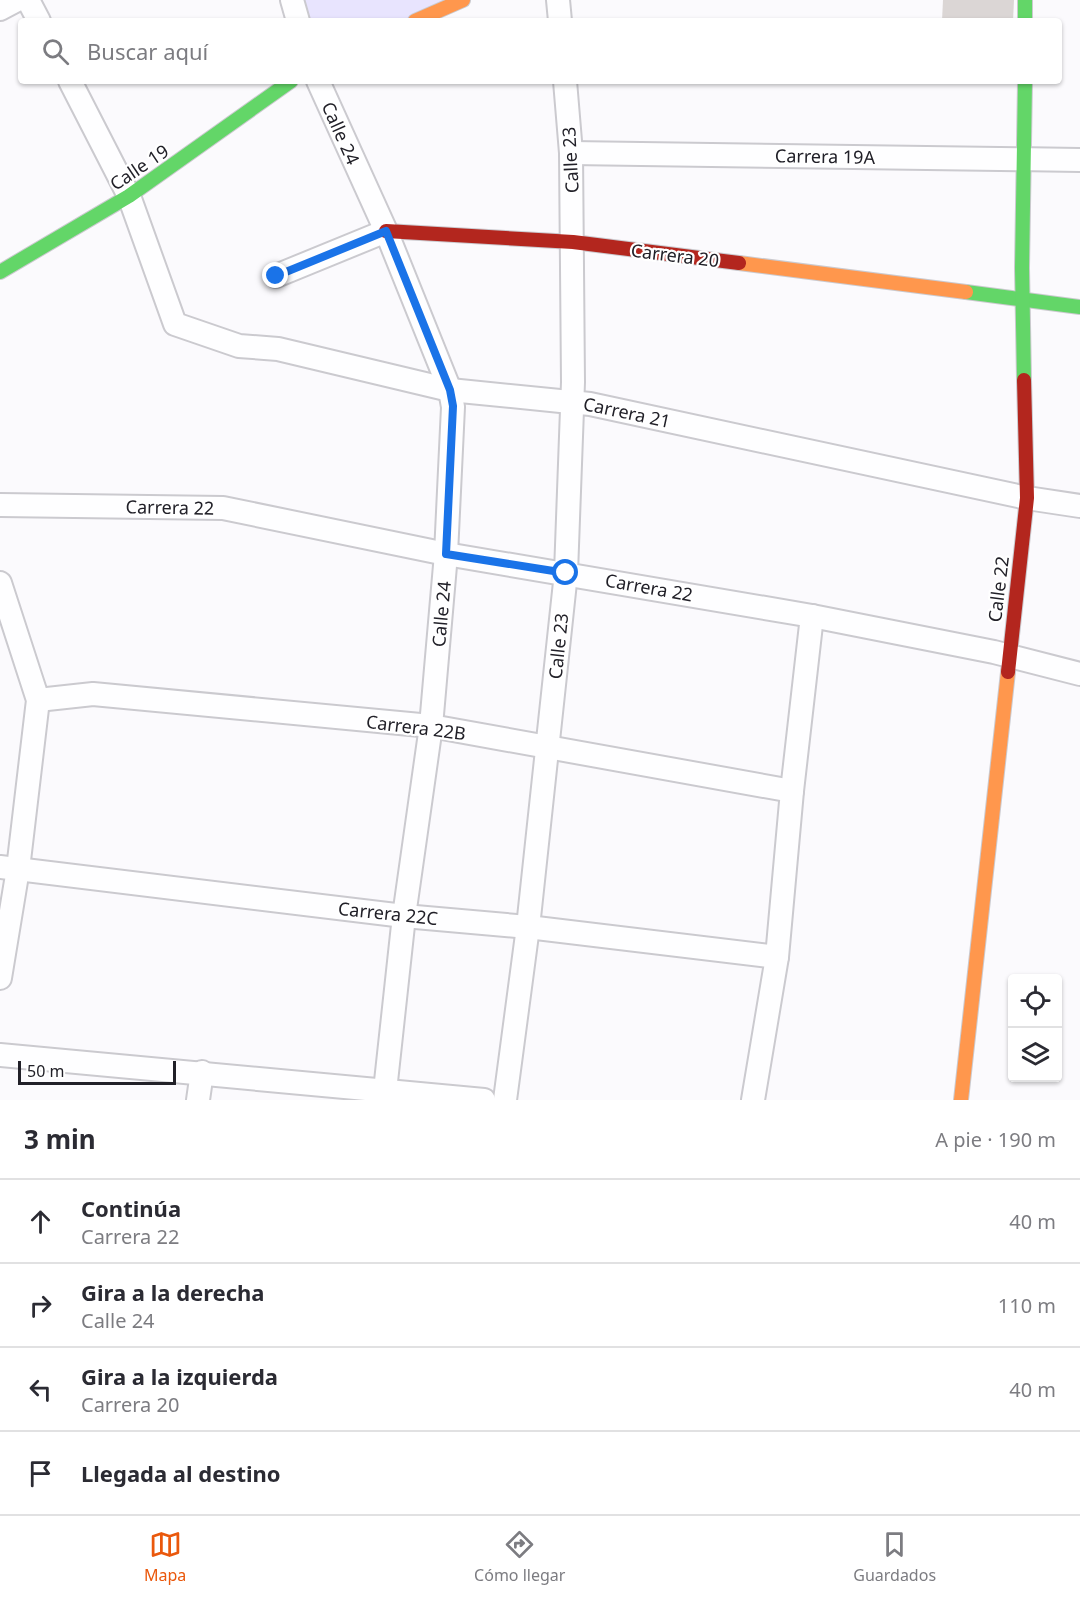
<!DOCTYPE html>
<html lang="es">
<head>
<meta charset="utf-8">
<style>
  :root { --surface:#fff; --page:#f2f2f3; --text:#2b2b33; --muted:#7c7c81; --line:#e1e1e2; --accent:#ea580c }
  body { margin:0; font-family:"Noto Sans",sans-serif; background:var(--page); color:var(--text) }
  .controls { position:absolute; right:18px; bottom:18px; display:grid; overflow:hidden; border-radius:6px; box-shadow:0 2px 4px #0004 }
  .controls button { width:54px; height:54px; display:grid; place-items:center; padding:0; border:0; border-bottom:2px solid var(--line); background:var(--surface); color:var(--text); font:30px sans-serif }
  .scale { position:absolute; left:18px; bottom:15px; width:158px; box-sizing:border-box; padding-left:6px; border:3px solid #212028; border-top:0; font-size:16px; line-height:21px; white-space:nowrap; color:#212028; -webkit-text-stroke:4px #fff; paint-order:stroke }
  .stop { position:absolute; width:18px; height:18px; margin:-14px; border:4px solid #1a73e8; border-radius:50%; background:#fff }
  .stop.end { background:#1a73e8; border-color:#fff; box-shadow:0 2px 6px #0008 }
  .list { margin:0; padding:0; list-style:none }
  h2 { display:flex; justify-content:space-between; align-items:center; height:78px; margin:0; padding:0 24px; font-size:26px }
  h2 small { font-size:20px; font-weight:400; color:var(--muted) }
  .list li { display:grid; grid-template-columns:39px 1fr auto; gap:18px; align-items:center; box-sizing:border-box; height:84px; padding:0 24px; border-top:2px solid var(--line) }
  .list b { display:block; font-size:22px; white-space:nowrap }
  .list p { margin:0; font-size:20px; white-space:nowrap; color:var(--muted) }
  .list em { font-size:20px; font-style:normal; color:var(--muted) }
  .icon { flex:none; width:33px; height:33px; fill:none; stroke:currentColor; stroke-width:2; stroke-linecap:round; stroke-linejoin:round }
  .map { position:relative; flex:none; width:1080px; height:1100px; overflow:hidden }
  .search { position:absolute; background:var(--surface); box-shadow:0 2px 4px #0004; left:18px; right:18px; top:18px; height:66px; display:flex; align-items:center; gap:15px; box-sizing:border-box; padding:0 21px; border-radius:6px; color:var(--muted); font-size:22px }
  .sheet { height:414px; background:var(--surface) }
  nav { display:flex; justify-content:space-around; align-items:center; box-sizing:border-box; height:84px; border-top:2px solid var(--line); background:var(--surface); font-size:16px; color:var(--muted) }
  nav a { display:grid; justify-items:center; gap:3px }
  nav .on { color:var(--accent) }
  .map>svg:first-child { display:block }
  .green { fill:#e8e4fe }
  .building { fill:#dbd6d5 }
  .lines { fill:none; stroke-linecap:round; stroke-linejoin:round }
  .street-casing { stroke:#cbcacf; stroke-width:26 }
  .fast-casing { stroke:#cbcacf; stroke-width:16 }
  .slow-casing { stroke:#cbcacf; stroke-width:16 }
  .jam-casing { stroke:#cbcacf; stroke-width:16 }
  .street { stroke:#fefeff; stroke-width:22 }
  .fast { stroke:#63d668; stroke-width:14 }
  .slow { stroke:#ff974d; stroke-width:14 }
  .jam { stroke:#b3261e; stroke-width:14 }
  .route { stroke:#1a73e8; stroke-width:8 }
  .labels { text-anchor:middle; dominant-baseline:central; stroke-width:4.5; stroke-linejoin:round; paint-order:stroke }
  .street-label { font-size:18px; fill:#212028; stroke:#fff }
</style>
</head>
<body>
<div class="map">
<svg width="1080" height="1100" viewBox="0 0 1080 1100">
  <rect width="100%" height="100%" fill="#fbfafd"/>
  <polygon class="green" points="292,0 449,0 401,21 298,21"/>
  <polygon class="building" points="943,0 1014,0 1013,21 942,21"/>
  <g class="lines">
    <g class="street-casing">
      <g id="street">
        <polyline points="28,0 39,21"/>
        <polyline points="292,0 298,21"/>
        <polyline points="558,0 560,21"/>
        <polyline points="0,9 17,0"/>
        <polyline points="70,81 129,196 175,324 239,346 278,349 450,390 590,404 1027,498 1080,506"/>
        <polyline points="318,81 386,231 450,390 453,407 446,554 431,726 404,916 384,1100"/>
        <polyline points="571,153 1080,160"/>
        <polyline points="276,276 386,231"/>
        <polyline points="0,505 223,508 446,554 812,616 994,652 1080,674"/>
        <polyline points="0,583 38,700 18,869 0,978"/>
        <polyline points="38,700 93,694 431,726 792,791"/>
        <polyline points="0,867 404,916 528,927 777,957"/>
        <polyline points="0,1055 484,1100"/>
        <polyline points="198,1100 202,1072"/>
        <polyline points="505,1100 528,927 566,573 573,382 571,153 565,81"/>
        <polyline points="753,1100 777,957 792,791 812,616"/>
      </g>
    </g>
    <g class="fast-casing">
      <g id="fast">
        <polyline points="1025,0 1025,21"/>
        <polyline points="0,272 129,196 291,81"/>
        <polyline points="966,292 1080,307"/>
        <polyline points="1024,380 1022,268 1025,81"/>
      </g>
    </g>
    <g class="slow-casing">
      <g id="slow">
        <polyline points="415,21 463,0"/>
        <polyline points="739,263 966,292"/>
        <polyline points="961,1100 1008,672"/>
      </g>
    </g>
    <g class="jam-casing">
      <g id="jam">
        <polyline points="386,231 573,242 739,263"/>
        <polyline points="1008,672 1027,498 1024,380"/>
      </g>
    </g>
    <use href="#street" class="street"/>
    <use href="#fast" class="fast"/>
    <use href="#slow" class="slow"/>
    <use href="#jam" class="jam"/>
  </g>
  <g class="lines">
    <polyline class="route" points="276,276 386,231 450,390 453,406 446,554 566,573"/>
  </g>
  <g class="labels">
    <g class="street-label">
      <text transform="translate(341 133) rotate(66)">Calle 24</text>
      <text transform="translate(825 156) rotate(1)">Carrera 19A</text>
      <text transform="translate(570 160) rotate(-93)">Calle 23</text>
      <text transform="translate(139 167) rotate(-34)">Calle 19</text>
      <text transform="translate(675 255) rotate(7)">Carrera 20</text>
      <text transform="translate(627 412) rotate(12)">Carrera 21</text>
      <text transform="translate(170 507) rotate(1)">Carrera 22</text>
      <text transform="translate(649 587) rotate(10)">Carrera 22</text>
      <text transform="translate(998 589) rotate(-83)">Calle 22</text>
      <text transform="translate(441 614) rotate(-85)">Calle 24</text>
      <text transform="translate(558 646) rotate(-84)">Calle 23</text>
      <text transform="translate(416 727) rotate(7)">Carrera 22B</text>
      <text transform="translate(388 913) rotate(6)">Carrera 22C</text>
    </g>
  </g>
</svg>
<div class="controls">
<button><svg class="icon" aria-label="locate" viewBox="0 0 24 24"><circle cx="12" cy="12" r="6"/><path d="M12 2v4M12 18v4M2 12h4M18 12h4"/></svg></button>
<button><svg class="icon" aria-label="layers" viewBox="0 0 24 24"><path d="M12 4l9 5-9 5-9-5zM3 14l9 5 9-5"/></svg></button>
</div>
<div class="scale">50 m</div>
<div class="stop" style="left:566px;top:573px"></div>
<div class="stop end" style="left:276px;top:276px"></div>
<div class="search"><svg class="icon" aria-label="search" viewBox="0 0 24 24"><circle cx="10" cy="10" r="6"/><path d="M15 15l6 6"/></svg>Buscar aquí</div>
</div>
<section class="sheet">
<h2>3 min<small>A pie · 190 m</small></h2>
<ul class="list">
<li><svg class="icon" aria-label="ahead" viewBox="0 0 24 24"><path d="M12 20V5M6 11l6-6 6 6"/></svg><div><b>Continúa</b><p>Carrera 22</p></div><em>40 m</em></li>
<li><svg class="icon" aria-label="right" viewBox="0 0 24 24"><path d="M7 20v-9h11M14 6l5 5-5 5"/></svg><div><b>Gira a la derecha</b><p>Calle 24</p></div><em>110 m</em></li>
<li><svg class="icon" aria-label="left" viewBox="0 0 24 24"><path d="M17 20v-9H6M10 6l-5 5 5 5"/></svg><div><b>Gira a la izquierda</b><p>Carrera 20</p></div><em>40 m</em></li>
<li><svg class="icon" aria-label="arrive" viewBox="0 0 24 24"><path d="M6 21V4h12l-3 4 3 4H6"/></svg><div><b>Llegada al destino</b></div></li>
</ul>
</section>
<nav>
<a class="on"><svg class="icon" aria-label="map" viewBox="0 0 24 24"><path d="M3 6l6-2 6 2 6-2v14l-6 2-6-2-6 2zM9 4v14M15 6v14"/></svg>Mapa</a>
<a><svg class="icon" aria-label="directions" viewBox="0 0 24 24"><path d="M12 3l9 9-9 9-9-9zM9 14v-3h6M13 9l2 2-2 2"/></svg>Cómo llegar</a>
<a><svg class="icon" aria-label="saved" viewBox="0 0 24 24"><path d="M7 4h10v16l-5-4-5 4z"/></svg>Guardados</a>
</nav>
</body>
</html>
